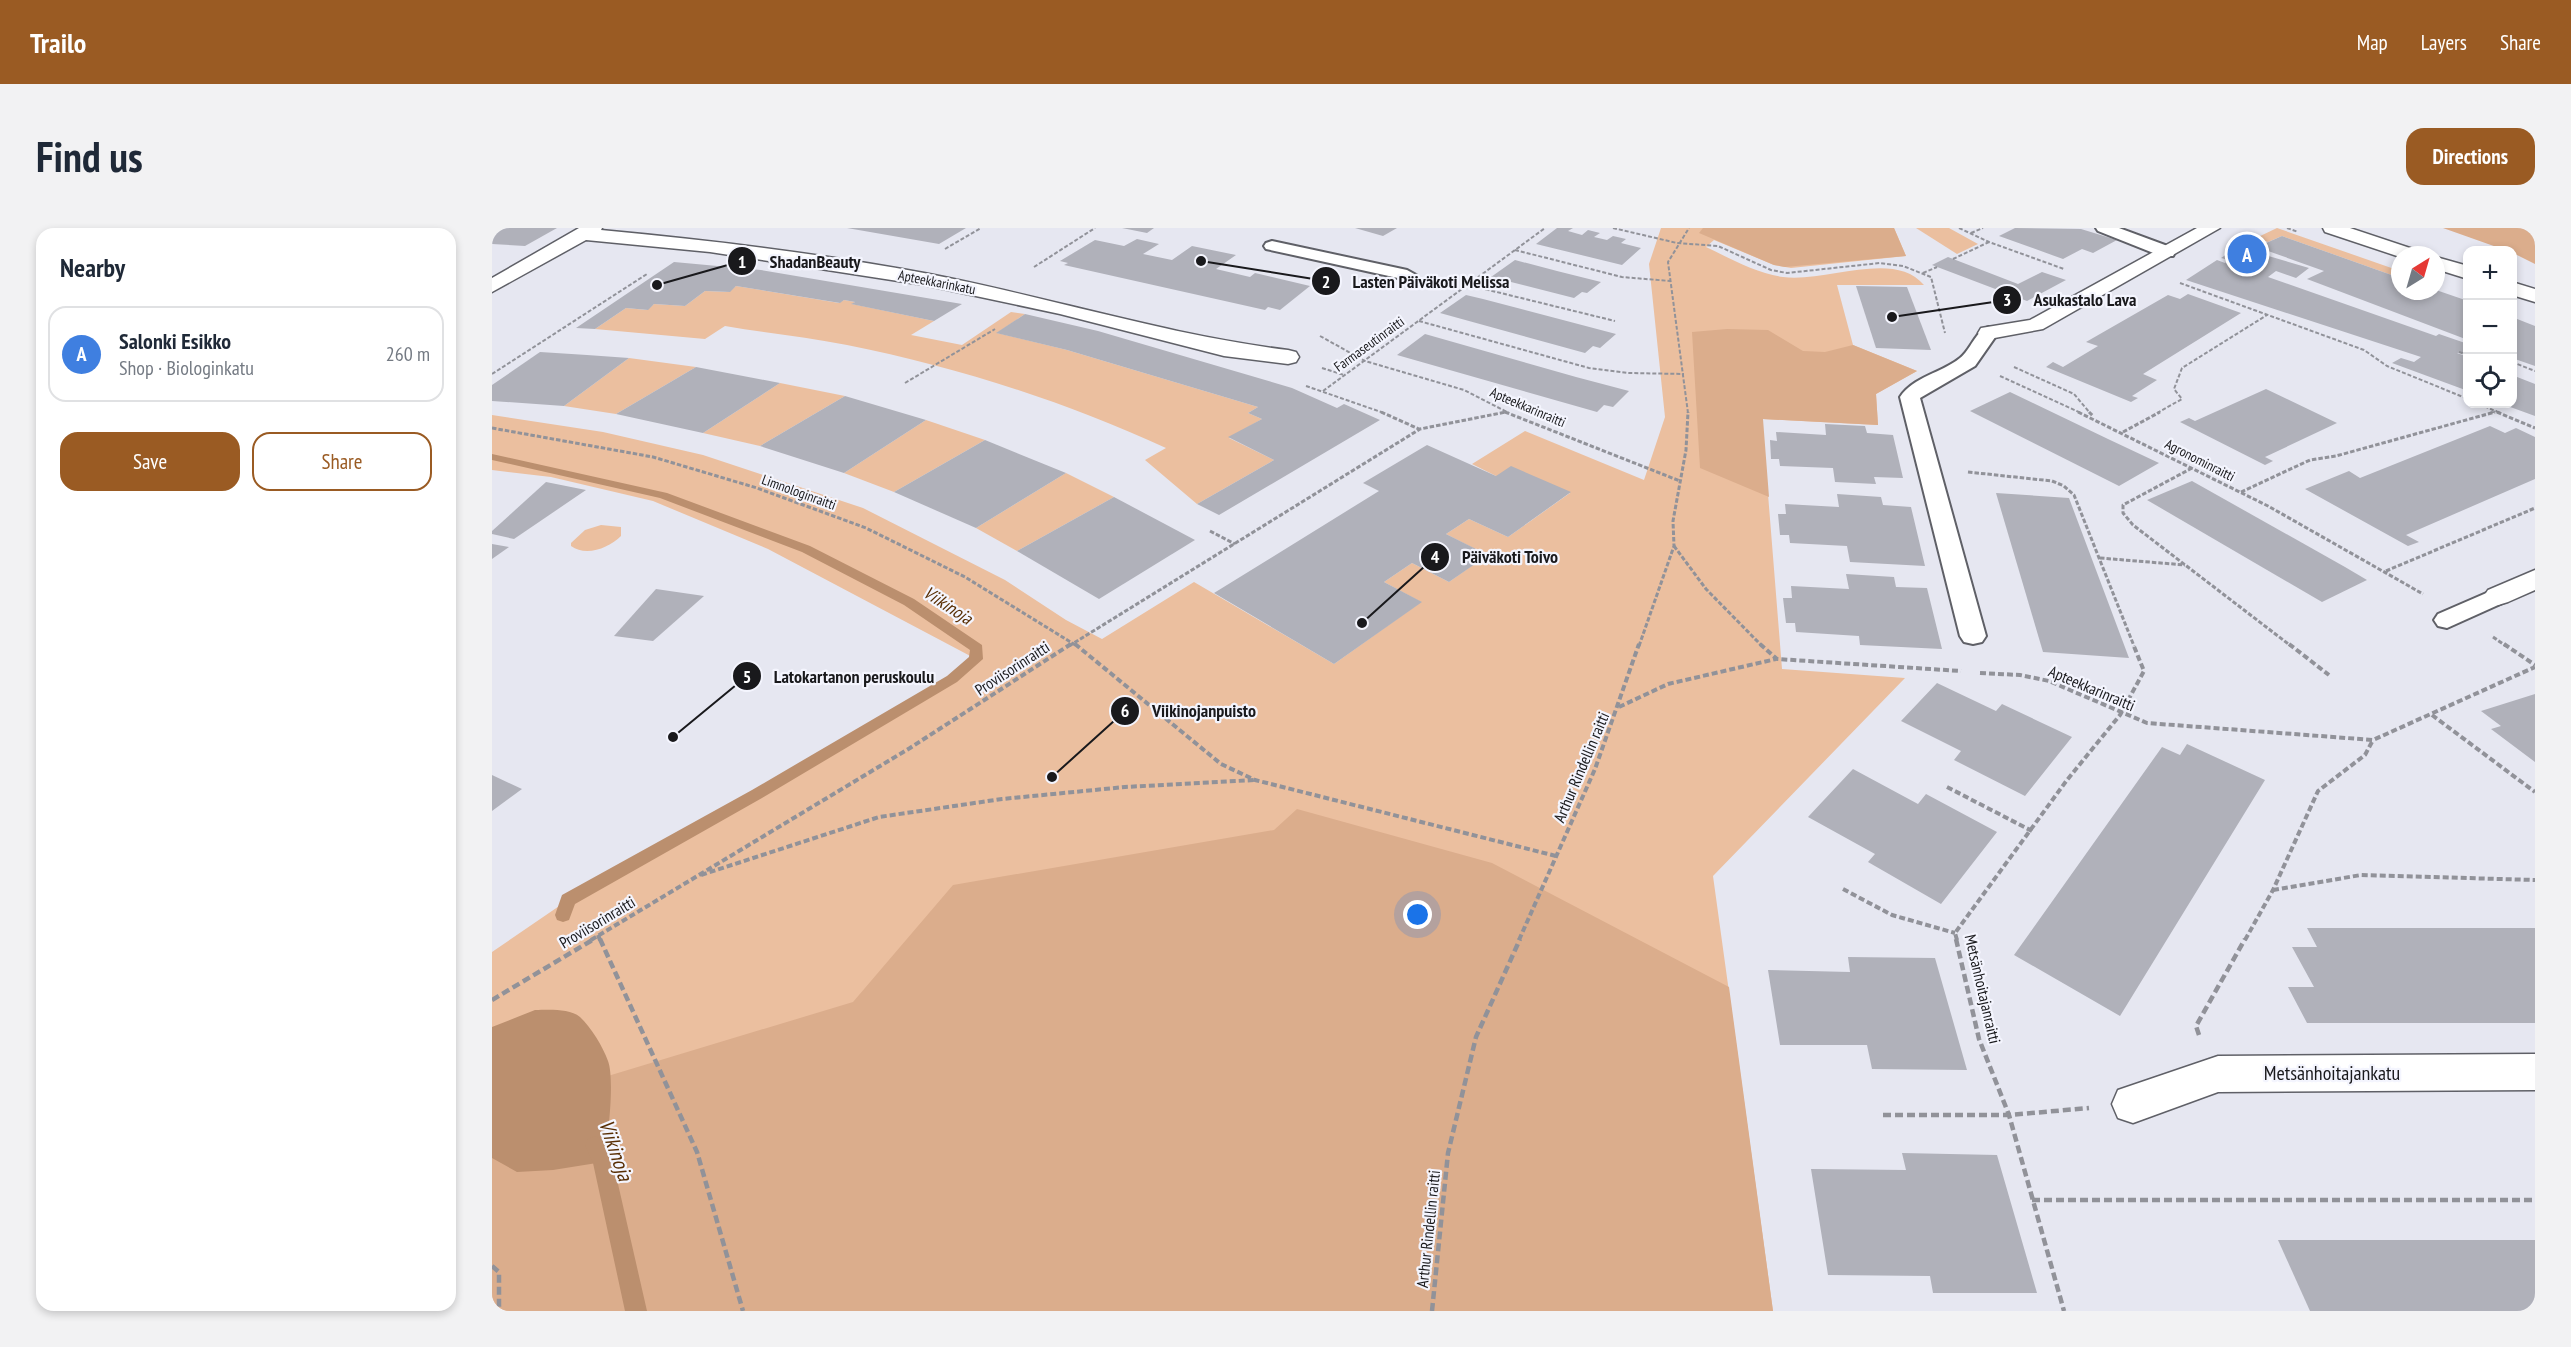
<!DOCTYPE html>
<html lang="en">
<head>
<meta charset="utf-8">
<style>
  :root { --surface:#fff; --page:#f2f2f3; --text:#1f2937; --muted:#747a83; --line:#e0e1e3; --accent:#9a5b23 }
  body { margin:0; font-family:"PT Sans Narrow",sans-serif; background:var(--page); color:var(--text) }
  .controls { position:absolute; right:18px; top:18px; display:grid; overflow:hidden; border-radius:12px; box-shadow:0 3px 9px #0003 }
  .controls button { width:54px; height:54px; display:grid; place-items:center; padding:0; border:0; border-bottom:2px solid var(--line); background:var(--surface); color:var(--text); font:30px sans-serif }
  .compass { position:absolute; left:1899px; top:18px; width:54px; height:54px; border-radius:50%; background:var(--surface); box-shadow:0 3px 9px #0003; rotate:37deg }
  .you { position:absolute; left:926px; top:687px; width:21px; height:21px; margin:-15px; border:4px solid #fff; border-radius:50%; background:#1a73e8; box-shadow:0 0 0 9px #1a73e833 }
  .badge { display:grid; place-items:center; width:39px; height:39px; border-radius:50%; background:var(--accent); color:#fff; font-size:20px; font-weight:700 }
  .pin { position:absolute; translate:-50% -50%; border:3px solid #fff; box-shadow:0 2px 6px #0006 }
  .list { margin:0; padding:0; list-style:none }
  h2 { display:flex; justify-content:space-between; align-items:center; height:78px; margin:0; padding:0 24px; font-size:26px }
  h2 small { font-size:20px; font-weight:400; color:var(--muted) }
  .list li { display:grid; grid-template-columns:39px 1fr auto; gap:18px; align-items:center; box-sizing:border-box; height:96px; margin:0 12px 12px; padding:0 12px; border:2px solid var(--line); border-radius:18px }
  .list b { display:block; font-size:22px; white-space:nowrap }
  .list p { margin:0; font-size:20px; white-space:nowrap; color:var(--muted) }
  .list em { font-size:20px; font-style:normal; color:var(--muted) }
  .actions { display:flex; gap:12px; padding:18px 24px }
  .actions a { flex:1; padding:14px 0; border:2px solid var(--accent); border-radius:18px; text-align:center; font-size:21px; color:var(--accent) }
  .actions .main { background:var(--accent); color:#fff }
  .icon { flex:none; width:33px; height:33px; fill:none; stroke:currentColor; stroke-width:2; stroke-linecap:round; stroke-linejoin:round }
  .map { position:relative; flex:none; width:2043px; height:1083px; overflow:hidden; border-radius:18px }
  header { display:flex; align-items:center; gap:36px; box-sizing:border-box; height:84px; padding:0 30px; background:var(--accent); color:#fff }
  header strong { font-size:28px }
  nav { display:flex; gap:33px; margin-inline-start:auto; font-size:21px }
  .intro { display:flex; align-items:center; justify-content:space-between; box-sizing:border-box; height:144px; padding:0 36px }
  h1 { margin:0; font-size:42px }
  .button { padding:15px 27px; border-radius:18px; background:var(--accent); color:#fff; font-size:21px; font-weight:700 }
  main { display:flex; gap:36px; padding:0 36px }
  aside { flex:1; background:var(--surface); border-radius:18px; box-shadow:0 3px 9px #0003 }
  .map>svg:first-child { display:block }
  .green { fill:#ebbf9f }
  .forest { fill:#dbad8c }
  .water { fill:#bb8f6e }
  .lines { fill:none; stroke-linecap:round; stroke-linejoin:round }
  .stream { fill:#bb8f6e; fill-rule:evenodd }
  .building { fill:#b0b1ba }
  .lane-casing { stroke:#5f6067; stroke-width:4 }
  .street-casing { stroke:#5f6067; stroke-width:3 }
  .secondary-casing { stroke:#5f6067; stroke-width:3 }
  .path-far3 { stroke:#919299; stroke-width:2; stroke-dasharray:4 2; stroke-linecap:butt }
  .path-far2 { stroke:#919299; stroke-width:3; stroke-dasharray:4.5 2; stroke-linecap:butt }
  .path-far1 { stroke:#919299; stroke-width:4; stroke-dasharray:6 3; stroke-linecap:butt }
  .path { stroke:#919299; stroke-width:4.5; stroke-dasharray:8 4; stroke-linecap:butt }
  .lane { fill:#fff; fill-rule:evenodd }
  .street { fill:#fff; fill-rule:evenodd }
  .secondary { fill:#fff; fill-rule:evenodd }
  .labels { text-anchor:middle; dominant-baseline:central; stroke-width:4.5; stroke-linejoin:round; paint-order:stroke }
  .far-street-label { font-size:14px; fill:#19191c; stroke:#f4f5fe }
  .street-label { font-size:16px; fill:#19191c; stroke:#f4f5fe }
  .water-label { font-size:18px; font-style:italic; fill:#582e04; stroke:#f4f5fe }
  .near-street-label { font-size:20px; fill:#19191c; stroke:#f4f5fe }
  .near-water-label { font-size:21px; font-style:italic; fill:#582e04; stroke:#f4f5fe }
  .leader { fill:none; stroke:#19191c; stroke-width:2 }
  .callout-dot { fill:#19191c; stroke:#f4f5fe; stroke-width:2 }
  .mark-label { font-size:18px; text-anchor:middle; font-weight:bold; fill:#fff }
  .callout-label { font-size:18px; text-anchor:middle; font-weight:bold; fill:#19191c; stroke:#f4f5fe; stroke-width:4.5; stroke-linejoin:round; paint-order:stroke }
</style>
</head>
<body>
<header>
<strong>Trailo</strong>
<nav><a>Map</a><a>Layers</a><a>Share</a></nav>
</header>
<div class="intro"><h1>Find us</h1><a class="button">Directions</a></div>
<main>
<aside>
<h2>Nearby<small></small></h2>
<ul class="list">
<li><span class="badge" style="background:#3f7fe0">A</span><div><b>Salonki Esikko</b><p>Shop · Biologinkatu</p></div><em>260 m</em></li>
</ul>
<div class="actions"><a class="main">Save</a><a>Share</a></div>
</aside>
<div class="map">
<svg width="2043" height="1083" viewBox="0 0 2043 1083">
  <rect width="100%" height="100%" fill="#e6e7f1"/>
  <g class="green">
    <path d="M1169 0H1402L1414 28 1299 40 1282 37 1222 12 1214 19C1237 30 1266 46 1291 49 1333 55 1402 21 1432 57H1345L1361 117 1425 143 1384 166 1386 197 1270 191 1290 441 1413 450 1221 648 1281 1083H0V724L76 672 265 566 460 451 484 431 276 321 161 273 59 249 0 242V187L111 204 211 227 371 280 513 352 574 392 610 411 702 354 842 436 929 374 892 354 920 335 957 354 995 327 954 306 977 291 1016 309 1078 265 1004 248 980 236 1033 203 1152 252 1173 189 1157 36Z"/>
    <polygon points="1424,0 1457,0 1486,16 1465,26"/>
    <polygon points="1785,0 1908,43 1908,50 1790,8 1776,14 1764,10"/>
    <path d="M244 58 347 75 352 72 363 74 360 76 442 93 419 107 470 117 519 84 533 86 505 105 575 122 766 179 756 185 770 191 737 210 782 232 705 276 653 232 674 220C572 173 465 139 355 117 315 109 274 105 233 98L213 111 103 101 134 80 155 82 162 76 193 78 213 63 237 64Z"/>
    <polygon points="137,130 204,139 124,186 72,178"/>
    <polygon points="288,155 353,168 268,218 211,205"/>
    <polygon points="434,192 493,212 402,264 352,245"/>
    <polygon points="574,245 622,269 525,323 484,300"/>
    <path d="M109 297 129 299V308C117 320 94 329 79 318V315L93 302Z"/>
  </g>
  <g class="forest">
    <polygon points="1211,0 1402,0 1414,28 1293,39 1282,37 1207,5"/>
    <polygon points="1951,0 2043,0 2043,36 2021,25 2020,22 2013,22"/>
    <polygon points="1235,101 1276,102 1311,123 1333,124 1361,117 1425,143 1384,166 1386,197 1271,191 1277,269 1208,240 1200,104"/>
    <polygon points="805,581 1000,635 1237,759 1281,1083 0,1083 0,883 361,774 461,657 782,602"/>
  </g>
  <path class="water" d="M43 782C56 782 77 780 88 789 99 799 111 819 116 833 123 851 116 915 111 934L61 942 25 944 0 930V799Z"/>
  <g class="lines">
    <g class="stream">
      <polygon points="0,226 175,265 318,318 422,371 490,417 491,431 465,454 270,570 83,676 77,692 71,694 65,692 63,687 70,667 260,562 455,448 477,429 478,422 412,377 310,324 168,270 0,232"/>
      <polygon points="103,908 110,911 121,934 155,1083 133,1083 101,935 93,917 96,911"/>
    </g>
  </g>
  <g class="building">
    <polygon points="0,0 65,0 33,18 0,16"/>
    <polygon points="355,0 474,0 447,16"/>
    <polygon points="630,0 662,0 655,5"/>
    <polygon points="863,0 905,0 891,8"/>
    <polygon points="1065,0 1081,0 1076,3 1090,7 1096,2 1108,5 1102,9 1115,12 1121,8 1134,11 1129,15 1149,20 1130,37 1044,16"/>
    <polygon points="1523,0 1589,1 1625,12 1601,25 1590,21 1571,31 1507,8"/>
    <polygon points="1790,8 1908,50 1908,63 1944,62 1976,73 1976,112 1815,51 1832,43 1765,19"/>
    <polygon points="645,11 667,16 651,26 680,32 700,18 744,27 724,41 758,49 763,45 818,58 788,82 776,79 773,82 572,37 576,35 568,33 603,12 632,18"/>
    <polygon points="1746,19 1817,40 1804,50 1784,43 1776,49 1944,108 1947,106 1976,116 1976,124 1965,125 1976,129 1976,163 1900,135 1909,130 1922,134 1929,129 1694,52 1725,32 1733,35 1737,32 1729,30"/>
    <polygon points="1456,29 1526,56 1550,44 1574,52 1535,73 1440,37"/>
    <polygon points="1023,32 1065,43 1109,54 1095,65 1090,64 1082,70 999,49"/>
    <polygon points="182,34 269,42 470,76 442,93 359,76 363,74 352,72 348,75 244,58 238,64 213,63 193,78 162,76 156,82 134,80 103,101 84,100"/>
    <polygon points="1364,58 1415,59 1439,122 1384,120"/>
    <polygon points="1696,66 1749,85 1651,146 1665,152 1640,168 1646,170 1639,174 1554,139 1561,134 1571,139 1606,118 1594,114 1676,67 1688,71"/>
    <polygon points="974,67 991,71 1124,106 1108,120 1101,118 1093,125 948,85"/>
    <polygon points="533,86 606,103 800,160 845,180 852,176 888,192 727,287 705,276 782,232 736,209 770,191 756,185 766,179 575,122 504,105"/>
    <polygon points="2020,89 2043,98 2043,138 2020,130"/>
    <polygon points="933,106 1084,149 1137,163 1121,179 1112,177 1105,184 905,127"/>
    <polygon points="48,124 95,127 137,130 72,178 0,173 0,157"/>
    <polygon points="204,139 288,155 211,205 124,186"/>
    <polygon points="2020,147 2043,156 2043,188 2010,176 2020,176"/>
    <polygon points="1774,161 1845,195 1773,229 1781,233 1773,237 1688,194 1697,190 1703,193"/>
    <polygon points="1518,164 1616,211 1667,235 1627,258 1478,183"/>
    <polygon points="353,168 434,192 352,245 268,218"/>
    <polygon points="1333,196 1373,198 1375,205 1401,207 1411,250 1382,249 1384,256 1343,254 1341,240 1288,238 1287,231 1279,231 1278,212 1285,213 1284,204 1334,207"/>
    <polygon points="1998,198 2013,205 2024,200 2043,209 2043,251 1914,307 1927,314 1916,318 1813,261 1857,243 1868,250"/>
    <polygon points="493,212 574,245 484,300 402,264"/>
    <polygon points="935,217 1004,248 1019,238 1079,264 1016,309 977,291 954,306 996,327 957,354 920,335 892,354 930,374 842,436 722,365 887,263 871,255"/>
    <polygon points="1700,253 1853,339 1875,352 1830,374 1655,272"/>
    <polygon points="54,254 94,262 22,311 0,306 0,303"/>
    <polygon points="1504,265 1577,270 1637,430 1551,424"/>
    <polygon points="1345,266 1389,269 1391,277 1419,279 1433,338 1358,334 1355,318 1298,315 1297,307 1288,307 1286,286 1294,286 1293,276 1347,279"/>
    <polygon points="622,269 703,312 607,371 525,323"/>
    <polygon points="0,316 17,319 0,331"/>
    <polygon points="1354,346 1402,349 1404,359 1435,360 1450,421 1368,417 1367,408 1304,404 1303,395 1294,395 1291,370 1300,370 1299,358 1357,361"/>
    <polygon points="164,361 212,368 161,413 122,408"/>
    <polygon points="1445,455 1504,483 1510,476 1580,509 1533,568 1462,532 1469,523 1409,493"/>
    <polygon points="2043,466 2043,534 1999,501 2009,498 1989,483"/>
    <polygon points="1695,516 1773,552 1628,788 1522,727 1670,519 1688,527"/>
    <polygon points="1361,541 1426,576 1434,566 1505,604 1449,676 1376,634 1383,626 1316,589"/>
    <polygon points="0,547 30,561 0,583"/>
    <polygon points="1815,700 2043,700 2043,795 1815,795 1796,759 1822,759 1800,719 1825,719"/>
    <polygon points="1356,729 1443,730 1475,842 1380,841 1375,817 1288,817 1276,742 1358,744"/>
    <polygon points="1410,925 1505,927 1545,1065 1441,1065 1438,1048 1336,1047 1319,941 1414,942"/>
    <polygon points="1786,1012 2043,1012 2043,1083 1818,1083"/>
  </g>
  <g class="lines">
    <g class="lane-casing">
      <g id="lane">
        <polygon points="1604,0 1627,0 1681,20 1683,24 1681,28 1669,28 1606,3"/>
        <polygon points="780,13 915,42 924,47 915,52 774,21 772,18 774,15"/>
        <path d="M1497 99 1506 105 1483 138 1428 170 1494 408 1490 414 1481 416 1472 414 1468 408 1408 169C1422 148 1450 145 1468 130 1479 122 1483 103 1497 99Z"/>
        <polygon points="2006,360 2015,363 2018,368 2015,373 1955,400 1946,398 1942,392 1946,386"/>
      </g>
    </g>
    <g class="street-casing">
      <g id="street">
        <path d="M87 0H110L109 2C217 12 325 25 432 45 554 68 673 107 796 122L804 124 807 129 804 134 796 136 732 128 568 86 432 57 218 24 94 12 0 64V50Z"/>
        <polygon points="1705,0 1728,0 1551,101 1497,111 1489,110 1486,105 1489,100 1538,92"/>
        <polygon points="2043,342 2043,362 2016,374 2006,377 1996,374 1992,368 1996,362"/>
        <polygon points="2043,826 2043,862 1726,864 1641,895 1626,890 1620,876 1626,862 1726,828"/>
      </g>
    </g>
    <g class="secondary-casing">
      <g id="secondary">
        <polygon points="1831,0 1858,0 1927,23 1930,27 1908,27 1908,29 1833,4"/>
        <polygon points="1944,29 1976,38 1976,51 1944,41"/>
        <polygon points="2020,54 2043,61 2043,74 2020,67"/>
      </g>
    </g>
    <g class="path-far3">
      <polyline points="1121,0 1185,15 1226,18 1279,42 1295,45 1388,35 1411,38 1439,49 1453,105"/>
      <polyline points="1467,0 1497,14 1572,41"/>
      <polyline points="1795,0 1806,4"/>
      <polyline points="1479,5 1491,0"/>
      <polyline points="453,21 489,0"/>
      <polyline points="1023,22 1130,49 1178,53"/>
      <polyline points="1461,31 1497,14"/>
      <polyline points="542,39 603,0"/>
      <polyline points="1431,45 1445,39"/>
      <polyline points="1688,55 1872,122 1895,138 1976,171"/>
      <polyline points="976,57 1123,93"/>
      <polyline points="927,93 1097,140 1136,145 1192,146"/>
      <polyline points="828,108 873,133 972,162 1017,185"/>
      <polyline points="1967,124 1976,127"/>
      <polyline points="2020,134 2043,143"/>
      <polyline points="1522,139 1582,166 1598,185"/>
      <polyline points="830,140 852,147"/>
      <polyline points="0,146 155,46"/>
      <polyline points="1508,148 1589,185"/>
      <polyline points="413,155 503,101"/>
      <polyline points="814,158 892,185"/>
      <polyline points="831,163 1053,0"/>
      <polyline points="1987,176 2008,185"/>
      <polyline points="1009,185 1014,184"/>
      <polyline points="1196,185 1176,34 1197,0"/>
      <polyline points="1665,185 1690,171 1682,161 1690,140 1775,87"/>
      <polyline points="1998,185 2005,183"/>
    </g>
    <g class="path-far2">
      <polyline points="889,184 927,201"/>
      <polyline points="1013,184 1188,253"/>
      <polyline points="1586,184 1776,278 1931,366"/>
      <polyline points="1597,184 1601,188"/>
      <polyline points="2005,184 2043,200"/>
      <polyline points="0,200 161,229 265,260 374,300 473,349 585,418"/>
      <polyline points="1631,204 1668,184"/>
      <polyline points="1700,240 1631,277 1631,285 1641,297 1799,418"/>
      <polyline points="1476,244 1560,253 1572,258 1582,267 1642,418"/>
      <polyline points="1749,264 1818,232 1844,228 2003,184"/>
      <polyline points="718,303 743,316"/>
      <polyline points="1182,318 1214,361 1270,418"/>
      <polyline points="1608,330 1693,337"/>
      <polyline points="1894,343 2043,280"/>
      <polyline points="2001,409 2014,418"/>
      <polyline points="577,418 928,201 1014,184"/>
      <polyline points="1147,418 1182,318 1181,293 1194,222 1196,184"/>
    </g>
    <g class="path-far1">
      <polyline points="583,416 729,536 763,552 1064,628"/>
      <polyline points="1268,416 1285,431 1469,443"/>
      <polyline points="1797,416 1837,447"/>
      <polyline points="2012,416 2043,437"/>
      <polyline points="1488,445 1528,447 1557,453 1655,495 1881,512 2043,439"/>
      <polyline points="1127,479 1176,456 1284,431"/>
      <polyline points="1940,487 2043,564"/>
      <polyline points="1455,559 1540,603"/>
      <polyline points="209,647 387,589 510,571 633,559 763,552"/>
      <polyline points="1351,661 1400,687 1463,705"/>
      <polyline points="1781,662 1869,647 2043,652"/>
      <polyline points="106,707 108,712"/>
      <polyline points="99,712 418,520 579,416"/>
      <polyline points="1027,712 1103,541 1147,416"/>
      <polyline points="1465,712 1463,705 1575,552 1628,487 1652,443 1641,416"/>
      <polyline points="1753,712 1781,662 1826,563 1873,527 1881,512"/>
    </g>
    <g class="path">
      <polyline points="108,711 205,924 251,1083"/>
      <polyline points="1464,711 1487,811 1517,887 1572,1083"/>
      <polyline points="0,772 102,711"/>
      <polyline points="1707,807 1704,798 1753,711"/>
      <polyline points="1391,887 1517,887 1597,880"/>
      <polyline points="1540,972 2043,972"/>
      <polyline points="0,1038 7,1044 7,1083"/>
      <polyline points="940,1083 956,925 984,809 1028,711"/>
    </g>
    <use href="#lane" class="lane"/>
    <use href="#street" class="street"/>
    <use href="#secondary" class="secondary"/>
  </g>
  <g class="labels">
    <g class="far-street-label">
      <text transform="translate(445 54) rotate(11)">Apteekkarinkatu</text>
      <text transform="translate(877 116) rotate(-36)">Farmaseutinraitti</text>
      <text transform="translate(1036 179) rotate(23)">Apteekkarinraitti</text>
      <text transform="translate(1708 232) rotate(27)">Agronominraitti</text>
      <text transform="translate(307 264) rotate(20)">Limnologinraitti</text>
    </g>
    <g class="street-label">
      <text transform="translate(520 440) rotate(-33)">Proviisorinraitti</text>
      <text transform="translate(1600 460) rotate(23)">Apteekkarinraitti</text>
      <text transform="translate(1089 539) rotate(-67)">Arthur Rindellin raitti</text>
      <text transform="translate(105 694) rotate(-31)">Proviisorinraitti</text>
      <text transform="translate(1491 761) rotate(77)">Metsänhoitajanraitti</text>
      <text transform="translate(936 1001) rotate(-84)">Arthur Rindellin raitti</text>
    </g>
    <g class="water-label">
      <text transform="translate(456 377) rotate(33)">Viikinoja</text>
    </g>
    <g class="near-street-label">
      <text x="1840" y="845">Metsänhoitajankatu</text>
    </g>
    <g class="near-water-label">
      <text transform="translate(124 922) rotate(71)">Viikinoja</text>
    </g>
  </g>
  <path class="leader" d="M165 57L250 33M709 33L834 53M1400 89L1515 72M870 395L943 329M181 509L255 448M560 549L633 483"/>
  <g class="callout-dot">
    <circle cx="165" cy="57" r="6"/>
    <circle cx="709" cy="33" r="6"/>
    <circle cx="1400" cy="89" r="6"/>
    <circle cx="870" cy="395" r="6"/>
    <circle cx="181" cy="509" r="6"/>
    <circle cx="560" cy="549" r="6"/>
    <circle cx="250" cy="33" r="15"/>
    <circle cx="834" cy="53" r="15"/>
    <circle cx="1515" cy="72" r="15"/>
    <circle cx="943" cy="329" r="15"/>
    <circle cx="255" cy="448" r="15"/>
    <circle cx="633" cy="483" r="15"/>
  </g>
  <g class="mark-label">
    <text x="250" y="40">1</text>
    <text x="834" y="60">2</text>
    <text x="1515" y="78">3</text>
    <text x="943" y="335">4</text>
    <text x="255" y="455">5</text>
    <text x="633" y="489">6</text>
  </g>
  <g class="callout-label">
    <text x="323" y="40">ShadanBeauty</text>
    <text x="939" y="60">Lasten Päiväkoti Melissa</text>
    <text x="1593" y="78">Asukastalo Lava</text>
    <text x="1018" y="335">Päiväkoti Toivo</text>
    <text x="362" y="455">Latokartanon peruskoulu</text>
    <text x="712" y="489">Viikinojanpuisto</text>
  </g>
</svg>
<div class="controls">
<button>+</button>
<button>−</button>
<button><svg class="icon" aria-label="locate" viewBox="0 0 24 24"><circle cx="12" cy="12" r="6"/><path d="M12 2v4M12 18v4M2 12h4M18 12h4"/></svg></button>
</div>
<svg class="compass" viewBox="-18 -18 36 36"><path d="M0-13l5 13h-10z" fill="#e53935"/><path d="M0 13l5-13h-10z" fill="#747a83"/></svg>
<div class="you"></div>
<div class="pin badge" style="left:1755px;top:26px;background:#3f7fe0">A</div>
</div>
</main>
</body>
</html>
